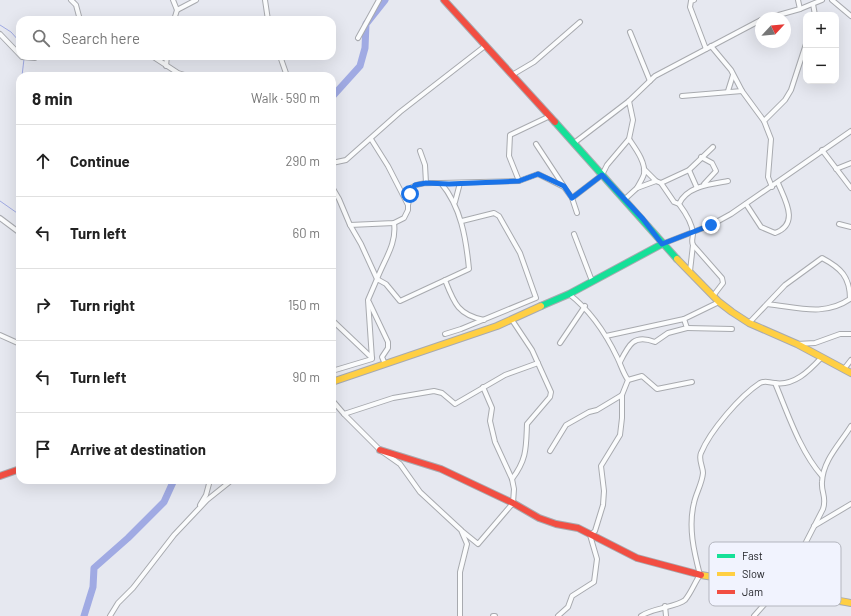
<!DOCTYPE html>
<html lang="en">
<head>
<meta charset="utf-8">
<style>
  :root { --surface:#fff; --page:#f2f2f2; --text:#222; --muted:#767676; --line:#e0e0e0 }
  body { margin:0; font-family:Barlow,sans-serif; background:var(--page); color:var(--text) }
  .controls { position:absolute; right:12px; top:12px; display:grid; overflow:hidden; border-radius:8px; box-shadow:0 4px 16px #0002 }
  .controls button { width:36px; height:36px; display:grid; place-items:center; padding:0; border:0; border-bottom:1px solid var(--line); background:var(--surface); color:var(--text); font:20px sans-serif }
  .compass { position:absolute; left:755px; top:12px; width:36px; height:36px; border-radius:50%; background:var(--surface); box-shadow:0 4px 16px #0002; rotate:64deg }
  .stop { position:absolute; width:12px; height:12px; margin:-9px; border:3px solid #1a73e8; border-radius:50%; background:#fff }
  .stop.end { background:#1a73e8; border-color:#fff; box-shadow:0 1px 4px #0008 }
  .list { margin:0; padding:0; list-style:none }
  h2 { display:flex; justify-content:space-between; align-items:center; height:52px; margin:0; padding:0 16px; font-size:17px }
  h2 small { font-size:13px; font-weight:400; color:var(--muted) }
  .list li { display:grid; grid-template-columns:26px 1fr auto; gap:12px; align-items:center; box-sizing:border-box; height:72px; padding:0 16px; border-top:1px solid var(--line) }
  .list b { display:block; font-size:15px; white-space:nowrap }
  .list em { font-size:13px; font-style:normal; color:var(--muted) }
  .icon { flex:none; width:22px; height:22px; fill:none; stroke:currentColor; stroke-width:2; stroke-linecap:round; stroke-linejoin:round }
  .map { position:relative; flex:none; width:851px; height:616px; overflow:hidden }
  .search { position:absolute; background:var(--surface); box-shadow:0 4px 16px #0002; left:16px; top:16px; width:320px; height:44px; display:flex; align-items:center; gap:10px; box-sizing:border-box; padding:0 14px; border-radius:12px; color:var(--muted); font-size:15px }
  .panel { position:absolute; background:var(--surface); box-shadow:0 4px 16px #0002; left:16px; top:72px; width:320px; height:412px; border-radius:12px }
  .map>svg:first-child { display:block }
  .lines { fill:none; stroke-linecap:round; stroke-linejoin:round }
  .stream { stroke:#a0aae3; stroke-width:1 }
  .river { stroke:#a0aae3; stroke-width:7 }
  .street-casing { stroke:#a8aaaf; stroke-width:6 }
  .fast-casing { stroke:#a8aaaf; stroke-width:8 }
  .slow-casing { stroke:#a8aaaf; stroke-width:8 }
  .jam-casing { stroke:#a8aaaf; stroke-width:8 }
  .street { stroke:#fbfcfd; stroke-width:4 }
  .fast { stroke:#16e098; stroke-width:6 }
  .slow { stroke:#ffcf43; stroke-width:6 }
  .jam { stroke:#f24e42; stroke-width:6 }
  .route { stroke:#1a73e8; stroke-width:5 }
  .key { fill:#f1f3fe; stroke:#b3b5be; stroke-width:1 }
  .key-label { font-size:11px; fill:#222328 }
</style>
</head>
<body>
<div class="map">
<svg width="851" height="616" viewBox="0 0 851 616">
  <rect width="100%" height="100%" fill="#e6e8f0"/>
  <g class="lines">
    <g class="stream">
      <polyline points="0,25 11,32 20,42"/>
      <polyline points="22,76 24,59"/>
      <polyline points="0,201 20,215"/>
    </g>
    <g class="river">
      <polyline points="332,97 360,66 365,48 366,24 385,0"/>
      <polyline points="84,616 93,587 94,568 128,538 164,502 174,480"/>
    </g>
    <g class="street-casing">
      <g id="street">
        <polyline points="71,0 76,5 80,20"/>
        <polyline points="173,0 177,10 174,20"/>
        <polyline points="265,0 268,20"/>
        <polyline points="694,0 691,1 690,7 706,49"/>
        <polyline points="798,0 800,9"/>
        <polyline points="832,0 851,16"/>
        <polyline points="813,4 815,15"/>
        <polyline points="177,10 196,0"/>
        <polyline points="768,18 800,9 822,0"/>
        <polyline points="630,32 650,81"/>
        <polyline points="0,34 22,57 35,58 37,56"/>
        <polyline points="358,38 379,0"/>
        <polyline points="711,46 731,70 742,91 764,121"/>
        <polyline points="152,56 178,73 188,76"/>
        <polyline points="280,56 287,76"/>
        <polyline points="166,66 167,56"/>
        <polyline points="512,75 534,62 580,22"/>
        <polyline points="728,91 733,75"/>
        <polyline points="682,96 742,91"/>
        <path d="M629 139C635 148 646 162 644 174 643 178 639 184 637 188"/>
        <polyline points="574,143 629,101 655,76 761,20"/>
        <polyline points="536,144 563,185"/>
        <polyline points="822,150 851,188"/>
        <polyline points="420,151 425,165 426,183"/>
        <polyline points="701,157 712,163 716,171 704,184"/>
        <polyline points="332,163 346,160 400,112 485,46"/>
        <polyline points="644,169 656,181 661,183 674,202 679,204"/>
        <polyline points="836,169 851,163"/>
        <polyline points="689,170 697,188"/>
        <polyline points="519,181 509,156 510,135 550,116"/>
        <polyline points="441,183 519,181 538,174 564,187 572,198"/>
        <polyline points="661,183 689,170 713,147"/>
        <polyline points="332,187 339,199 350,225 394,223 404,218 408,210 408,205 388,166 371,139"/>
        <polyline points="772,187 768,177 771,139 764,121 785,100 791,90 806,44"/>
        <polyline points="625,199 637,188 656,181"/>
        <polyline points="455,202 460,183"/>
        <path d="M746 204 761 227 775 233C800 224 785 200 778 183"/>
        <polyline points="577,213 572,198 602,175 607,165 629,139 633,120 629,101"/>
        <polyline points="0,218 20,233"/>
        <polyline points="839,224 851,227"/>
        <path d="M350 225 361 244 377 279C384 260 397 244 394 223"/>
        <polyline points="574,234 592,281"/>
        <polyline points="662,244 711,225 731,214 851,131"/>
        <polyline points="690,271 693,245"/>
        <path d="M445 280C454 303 458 315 484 320"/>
        <path d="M713 296 723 283 722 278 693 245C691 241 693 238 693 233 692 223 685 212 679 204 687 186 711 184 728 181"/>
        <polyline points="369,302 388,342 388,348 382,357 385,364"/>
        <polyline points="332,320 372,358"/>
        <path d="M749 323 785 285 822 258C841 268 850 277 850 299 824 317 797 307 767 304"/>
        <polyline points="687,328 732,329"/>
        <polyline points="445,334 461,329 536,298 520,253 499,216 494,213 462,221"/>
        <polyline points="0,335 20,344"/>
        <polyline points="606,336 684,319"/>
        <polyline points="560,343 585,306"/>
        <polyline points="797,344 815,343 840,334 851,334"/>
        <path d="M620 362C629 344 634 334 655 342L668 333 687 328 684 319 719 302"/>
        <polyline points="844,369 851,360"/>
        <path d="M332 371 372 359 368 300 377 279 386 284 400 301 469 269C466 238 461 207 441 183 431 183 421 182 412 187L408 205"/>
        <polyline points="628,380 642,376 657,389 692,382"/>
        <path d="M775 383C788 414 800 451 822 476"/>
        <polyline points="332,400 344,414 380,450 400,464 420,492 461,530 467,544 460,572 460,616"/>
        <polyline points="344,414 393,398 434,391 442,393 455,404 505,375 538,363"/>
        <polyline points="550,451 566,425 589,412 597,410 622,395"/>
        <path d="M512 479C527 459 526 448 527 424L550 397 551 392 532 350 512 320"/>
        <polyline points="200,505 206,495 210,480"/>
        <polyline points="814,526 851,504"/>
        <polyline points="462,531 478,544 513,503 514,489 512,479 495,442 490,421 492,408 483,387"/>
        <polyline points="665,606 666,616"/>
        <polyline points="110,616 118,603 133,588 174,535 207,500 232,480"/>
        <polyline points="493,616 495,616"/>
        <path d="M558 616 568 607 572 596 594 582 597 559 590 535 595 531 603 505 604 491 601 466 620 435 622 418V395L628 380C623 373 621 365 617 357 605 332 591 311 569 294"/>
        <path d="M641 616C652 608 677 607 685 600 691 593 695 582 700 575 694 552 688 527 694 503 696 493 702 484 703 473 703 467 698 459 701 453 710 431 740 396 760 383 766 380 769 383 775 383 794 386 809 371 821 358"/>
        <path d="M754 616 787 579 823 509C827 497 821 493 822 482 823 460 840 444 851 426"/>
      </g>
    </g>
    <g class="fast-casing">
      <g id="fast">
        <polyline points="555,122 677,259"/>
        <polyline points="541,306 569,294 662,244"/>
      </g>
    </g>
    <g class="slow-casing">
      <g id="slow">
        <polyline points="677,259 719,302 732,312 749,323 797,344 851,373"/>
        <polyline points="332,382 497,326 541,306"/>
        <path d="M701 575C751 583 801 594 851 603"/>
      </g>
    </g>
    <g class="jam-casing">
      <g id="jam">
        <polyline points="444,0 555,122"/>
        <polyline points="380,450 441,469 513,503 539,518 556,524 578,528 637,558 701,575"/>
        <polyline points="0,476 20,469"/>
      </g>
    </g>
    <use href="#street" class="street"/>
    <use href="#fast" class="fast"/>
    <use href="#slow" class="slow"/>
    <use href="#jam" class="jam"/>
  </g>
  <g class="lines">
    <polyline class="route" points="410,194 415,185 426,183 449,184 519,181 538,174 564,186 572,198 602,175 643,219 662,244 711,225"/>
  </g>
  <rect x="709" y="542" width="132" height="64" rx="6" class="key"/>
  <rect x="717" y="554" width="18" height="4" fill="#16e098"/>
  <rect x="717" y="572" width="18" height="4" fill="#ffcf43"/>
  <rect x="717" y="590" width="18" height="4" fill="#f24e42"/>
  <g class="key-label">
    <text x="742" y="560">Fast</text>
    <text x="742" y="578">Slow</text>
    <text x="742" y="596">Jam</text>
  </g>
</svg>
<div class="controls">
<button>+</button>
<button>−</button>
</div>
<svg class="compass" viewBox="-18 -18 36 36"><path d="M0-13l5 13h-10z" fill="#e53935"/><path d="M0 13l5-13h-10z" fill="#767676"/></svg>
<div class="stop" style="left:410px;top:194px"></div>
<div class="stop end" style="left:711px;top:225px"></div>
<div class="search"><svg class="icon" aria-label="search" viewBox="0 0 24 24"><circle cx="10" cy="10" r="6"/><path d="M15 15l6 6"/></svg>Search here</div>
<section class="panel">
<h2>8 min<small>Walk · 590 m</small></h2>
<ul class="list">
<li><svg class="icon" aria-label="ahead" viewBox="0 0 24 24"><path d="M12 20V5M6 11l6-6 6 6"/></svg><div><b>Continue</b></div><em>290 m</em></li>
<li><svg class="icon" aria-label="left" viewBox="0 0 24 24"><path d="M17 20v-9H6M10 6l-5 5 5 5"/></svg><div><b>Turn left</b></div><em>60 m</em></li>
<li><svg class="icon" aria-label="right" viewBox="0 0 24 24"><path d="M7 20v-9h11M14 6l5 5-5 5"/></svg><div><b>Turn right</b></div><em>150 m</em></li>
<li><svg class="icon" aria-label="left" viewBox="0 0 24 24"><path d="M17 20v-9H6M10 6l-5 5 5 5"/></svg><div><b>Turn left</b></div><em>90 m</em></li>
<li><svg class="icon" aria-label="arrive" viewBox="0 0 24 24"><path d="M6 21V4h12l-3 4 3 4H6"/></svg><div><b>Arrive at destination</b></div></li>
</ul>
</section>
</div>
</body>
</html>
